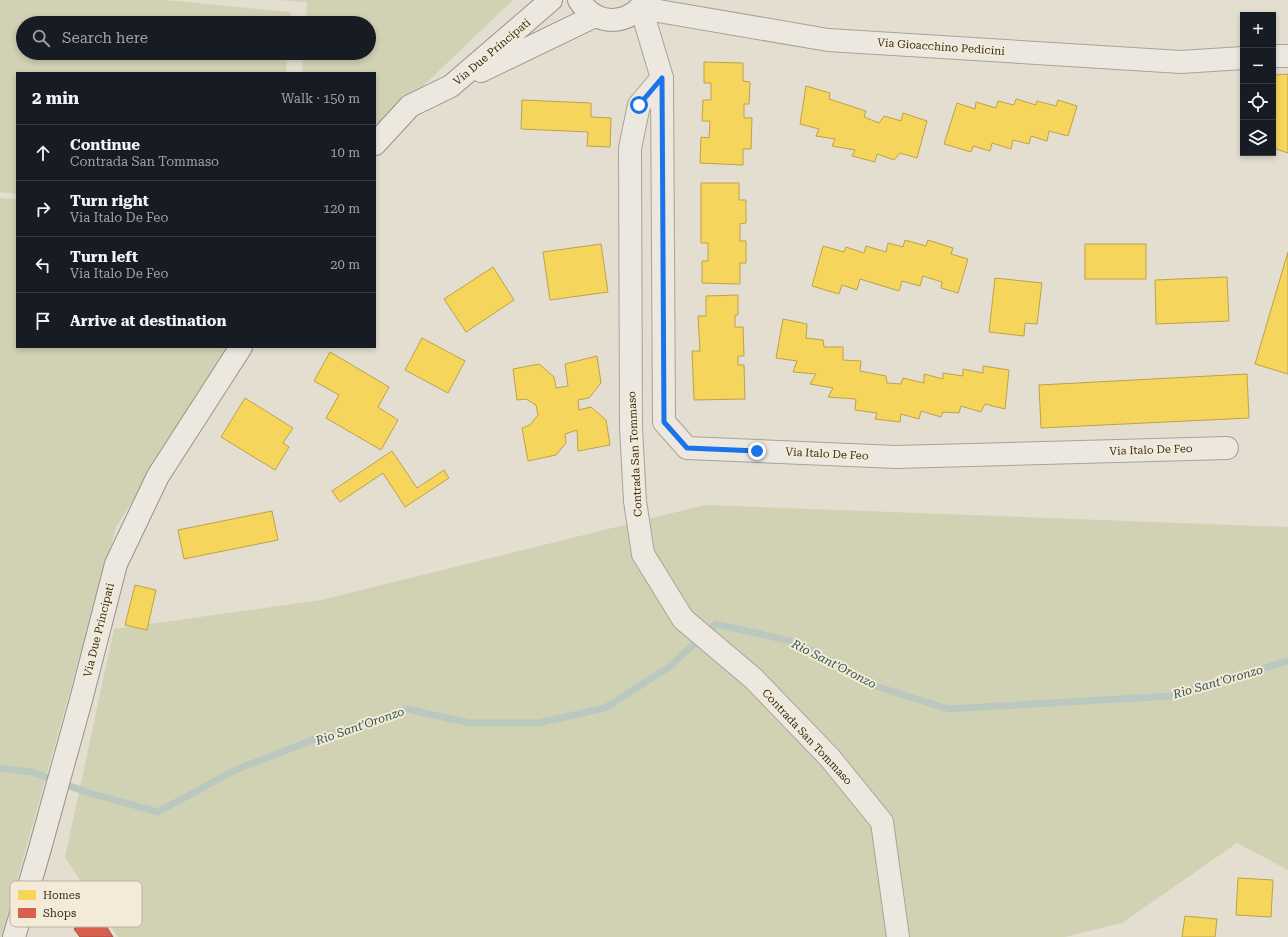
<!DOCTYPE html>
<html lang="en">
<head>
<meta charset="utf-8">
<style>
  :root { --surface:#171b24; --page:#20242c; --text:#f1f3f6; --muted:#9ea1a6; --line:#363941 }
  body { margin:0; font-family:"Roboto Serif",serif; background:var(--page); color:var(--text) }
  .controls { position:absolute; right:12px; top:12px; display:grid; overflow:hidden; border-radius:0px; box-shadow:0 2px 6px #0003 }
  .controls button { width:36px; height:36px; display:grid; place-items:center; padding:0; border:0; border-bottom:1px solid var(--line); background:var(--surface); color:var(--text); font:20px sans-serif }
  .stop { position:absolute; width:12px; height:12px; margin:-9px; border:3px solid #1a73e8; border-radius:50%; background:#fff }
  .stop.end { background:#1a73e8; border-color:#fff; box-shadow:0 1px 4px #0008 }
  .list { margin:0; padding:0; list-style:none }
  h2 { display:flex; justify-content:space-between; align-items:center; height:52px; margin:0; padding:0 16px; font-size:17px }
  h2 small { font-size:13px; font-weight:400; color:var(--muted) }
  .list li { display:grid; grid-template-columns:26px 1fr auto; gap:12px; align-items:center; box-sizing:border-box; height:56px; padding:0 16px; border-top:1px solid var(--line) }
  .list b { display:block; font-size:15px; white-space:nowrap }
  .list p { margin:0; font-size:13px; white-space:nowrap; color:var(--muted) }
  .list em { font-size:13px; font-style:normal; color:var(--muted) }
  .icon { flex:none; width:22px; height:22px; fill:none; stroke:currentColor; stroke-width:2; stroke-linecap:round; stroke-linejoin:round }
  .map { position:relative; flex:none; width:1288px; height:937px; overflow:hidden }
  .search { position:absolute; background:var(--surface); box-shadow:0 2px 6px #0003; left:16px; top:16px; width:360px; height:44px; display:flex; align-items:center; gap:10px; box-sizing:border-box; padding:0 14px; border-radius:22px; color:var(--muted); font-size:15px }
  .panel { position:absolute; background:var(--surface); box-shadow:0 2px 6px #0003; left:16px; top:72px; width:360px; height:276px; border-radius:0px }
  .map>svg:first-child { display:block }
  .green { fill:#d1d2b3 }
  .homes { fill:#f6d55c; stroke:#bda24a }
  .shops { fill:#d6604d; stroke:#a65040 }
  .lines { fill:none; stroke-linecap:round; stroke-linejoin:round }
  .stream { stroke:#bac8c0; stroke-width:7 }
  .street-casing { stroke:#a8a398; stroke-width:24 }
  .secondary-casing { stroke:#989288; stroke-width:24 }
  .street { stroke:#ece8e0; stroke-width:22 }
  .secondary { stroke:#ece8e0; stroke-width:22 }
  .route { stroke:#1a73e8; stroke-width:5 }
  .labels { text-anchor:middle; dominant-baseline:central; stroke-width:4; stroke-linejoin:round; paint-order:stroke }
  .street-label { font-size:11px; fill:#372c21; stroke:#f3ebd7 }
  .water-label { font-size:12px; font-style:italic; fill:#315553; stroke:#f3ebd7 }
  .key { fill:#f3ebd7; stroke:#bbb2a0; stroke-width:1 }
  .key-label { font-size:11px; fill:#372c21 }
</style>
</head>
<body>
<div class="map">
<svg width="1288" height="937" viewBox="0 0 1288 937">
  <rect width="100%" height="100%" fill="#e3ded0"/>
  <g class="green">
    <polygon points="0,0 166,0 291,12 290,23 23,23 23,53 287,53 286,73 17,73 17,194 0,192"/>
    <polygon points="278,0 513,0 420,89 375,127 375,73 302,73 304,53 369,53 369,23 306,23 307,2"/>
    <polygon points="0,198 17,199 17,347 231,347 116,527 1,937 0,937"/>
    <polygon points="705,505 1288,527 1288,870 1237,843 1122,923 1065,937 118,937 65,857 114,629 321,600"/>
  </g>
  <g class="homes">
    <polygon points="704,62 743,63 743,81 750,82 749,104 744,104 744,118 752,118 751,149 743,149 743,165 700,163 701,137 709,138 710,121 702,121 703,100 711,100 711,83 704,83"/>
    <polygon points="1288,74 1288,153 1273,148 1273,84 1275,75"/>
    <polygon points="806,86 830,93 829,99 866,111 864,117 879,123 884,116 901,121 903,113 927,121 917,158 900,153 894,160 877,154 875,162 852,156 855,150 832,146 835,139 816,136 819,129 800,124"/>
    <polygon points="1016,99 1036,105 1037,101 1056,106 1058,100 1077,106 1068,136 1049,131 1047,141 1031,136 1029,144 1013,140 1011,149 992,143 990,151 973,146 971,152 944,144 957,103 975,109 976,102 996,108 998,101 1014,105"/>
    <polygon points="522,100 591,103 591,117 611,118 610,147 587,146 588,132 521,129"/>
    <polygon points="701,183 739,183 739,200 746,200 746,223 740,224 740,241 746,241 746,263 740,263 740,284 702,283 702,261 708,261 708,243 701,243"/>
    <polygon points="905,240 926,246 928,240 953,248 951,254 968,259 958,293 941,288 942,282 923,276 920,286 902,281 899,291 860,279 857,290 842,285 839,294 812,286 823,246 844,252 846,247 864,253 866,246 886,252 888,243 903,247"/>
    <polygon points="601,244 608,292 550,300 543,252"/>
    <rect x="1085" y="244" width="61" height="35"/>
    <polygon points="1288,252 1288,374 1255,364"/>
    <polygon points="493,267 514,300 466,332 444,299"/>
    <polygon points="1227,277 1229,321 1156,324 1155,280"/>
    <polygon points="995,278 1042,283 1037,324 1025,323 1024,336 989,332"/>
    <polygon points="738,295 738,315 735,315 735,327 743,327 744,356 738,356 738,365 744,365 745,399 694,400 692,351 700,351 698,316 706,316 706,296"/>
    <polygon points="783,319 807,324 806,338 823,340 824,347 843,347 843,360 861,361 860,371 886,376 887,383 901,384 903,378 924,383 924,374 943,379 943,373 963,376 963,369 983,373 983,366 1009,370 1005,409 985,404 981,412 961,406 959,413 943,412 941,417 921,411 919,419 901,414 900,422 875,419 877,413 855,410 856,399 828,397 833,388 810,384 816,374 793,372 797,361 776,358"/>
    <polygon points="422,338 465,361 448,393 405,370"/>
    <polygon points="330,352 389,387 378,407 398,420 381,450 326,418 339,395 314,381"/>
    <polygon points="597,356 601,383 589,398 578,400 579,410 591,407 606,420 610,445 578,451 577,430 565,434 566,443 556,455 528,461 522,428 530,425 538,415 536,405 526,399 517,400 513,369 539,364 554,377 556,388 568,386 565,364"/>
    <polygon points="1247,374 1249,418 1041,428 1039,385"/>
    <polygon points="245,398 293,428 283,443 289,447 275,470 221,437"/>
    <polygon points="392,451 417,488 444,470 449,478 405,507 383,473 340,502 332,491"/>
    <polygon points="272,511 278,540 184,559 178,530"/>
    <polygon points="135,585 156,590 147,630 125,625"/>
    <polygon points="1238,878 1273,880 1271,917 1236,915"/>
    <polygon points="1185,916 1217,919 1215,937 1182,937"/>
  </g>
  <polygon class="shops" points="98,913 113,937 80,937 74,929"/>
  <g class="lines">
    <polyline class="stream" points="0,768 32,772 86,792 158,812 235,770 318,738 407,709 470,723 538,723 605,708 669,667 716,624 795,642 878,687 948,709 1171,696 1288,661"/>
    <g class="street-casing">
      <g id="street">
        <polyline points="1273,56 1288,56"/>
        <polyline points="662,78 639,105 630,148 631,428 635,501 643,554 683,619 754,679 830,758 882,822 898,937"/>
        <polyline points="1227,448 896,457 687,448 664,422 662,78 641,8 828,40 1181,62 1243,58"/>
      </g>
    </g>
    <g class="secondary-casing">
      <g id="secondary">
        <path d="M579 0C596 27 629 26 646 0"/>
        <polyline points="481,71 595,16"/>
        <polyline points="375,144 410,106 451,86 551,0"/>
        <polyline points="14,937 39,852 81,700 116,564 158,476 241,347"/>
      </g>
    </g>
    <use href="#street" class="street"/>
    <use href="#secondary" class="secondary"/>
  </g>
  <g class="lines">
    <polyline class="route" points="639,105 662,78 664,422 687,448 757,451"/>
  </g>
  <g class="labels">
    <g class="street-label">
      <text transform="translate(941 47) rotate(4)">Via Gioacchino Pedicini</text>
      <text transform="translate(492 52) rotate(-40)">Via Due Principati</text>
      <text transform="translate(1151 450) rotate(-2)">Via Italo De Feo</text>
      <text transform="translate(635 454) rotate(-93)">Contrada San Tommaso</text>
      <text transform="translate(827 454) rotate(3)">Via Italo De Feo</text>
      <text transform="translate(99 630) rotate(-76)">Via Due Principati</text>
      <text transform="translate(807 737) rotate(47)">Contrada San Tommaso</text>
    </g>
    <g class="water-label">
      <text transform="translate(834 664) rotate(27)">Rio Sant'Oronzo</text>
      <text transform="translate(1218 682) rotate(-16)">Rio Sant'Oronzo</text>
      <text transform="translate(360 726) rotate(-19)">Rio Sant'Oronzo</text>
    </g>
  </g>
  <rect x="10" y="881" width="132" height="46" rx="6" class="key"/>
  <rect x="18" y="890" width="18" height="10" fill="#f6d55c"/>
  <rect x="18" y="908" width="18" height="10" fill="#d6604d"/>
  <g class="key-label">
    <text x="43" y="899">Homes</text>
    <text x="43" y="917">Shops</text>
  </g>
</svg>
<div class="controls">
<button>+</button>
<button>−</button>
<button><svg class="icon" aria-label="locate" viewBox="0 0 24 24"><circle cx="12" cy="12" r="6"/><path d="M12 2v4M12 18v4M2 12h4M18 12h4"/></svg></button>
<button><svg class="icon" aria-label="layers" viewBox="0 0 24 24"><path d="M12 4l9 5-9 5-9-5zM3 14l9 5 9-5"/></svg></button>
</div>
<div class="stop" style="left:639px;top:105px"></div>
<div class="stop end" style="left:757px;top:451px"></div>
<div class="search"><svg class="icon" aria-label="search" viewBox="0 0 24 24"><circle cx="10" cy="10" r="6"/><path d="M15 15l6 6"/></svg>Search here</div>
<section class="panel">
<h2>2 min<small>Walk · 150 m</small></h2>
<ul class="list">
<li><svg class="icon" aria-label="ahead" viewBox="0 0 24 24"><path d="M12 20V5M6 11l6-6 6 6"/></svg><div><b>Continue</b><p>Contrada San Tommaso</p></div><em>10 m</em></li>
<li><svg class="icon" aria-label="right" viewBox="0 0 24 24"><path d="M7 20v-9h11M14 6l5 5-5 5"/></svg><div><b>Turn right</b><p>Via Italo De Feo</p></div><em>120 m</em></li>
<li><svg class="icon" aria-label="left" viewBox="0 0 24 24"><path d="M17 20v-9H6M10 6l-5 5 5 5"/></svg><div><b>Turn left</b><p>Via Italo De Feo</p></div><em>20 m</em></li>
<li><svg class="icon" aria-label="arrive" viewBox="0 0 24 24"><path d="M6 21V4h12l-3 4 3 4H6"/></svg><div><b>Arrive at destination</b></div></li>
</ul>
</section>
</div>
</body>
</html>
